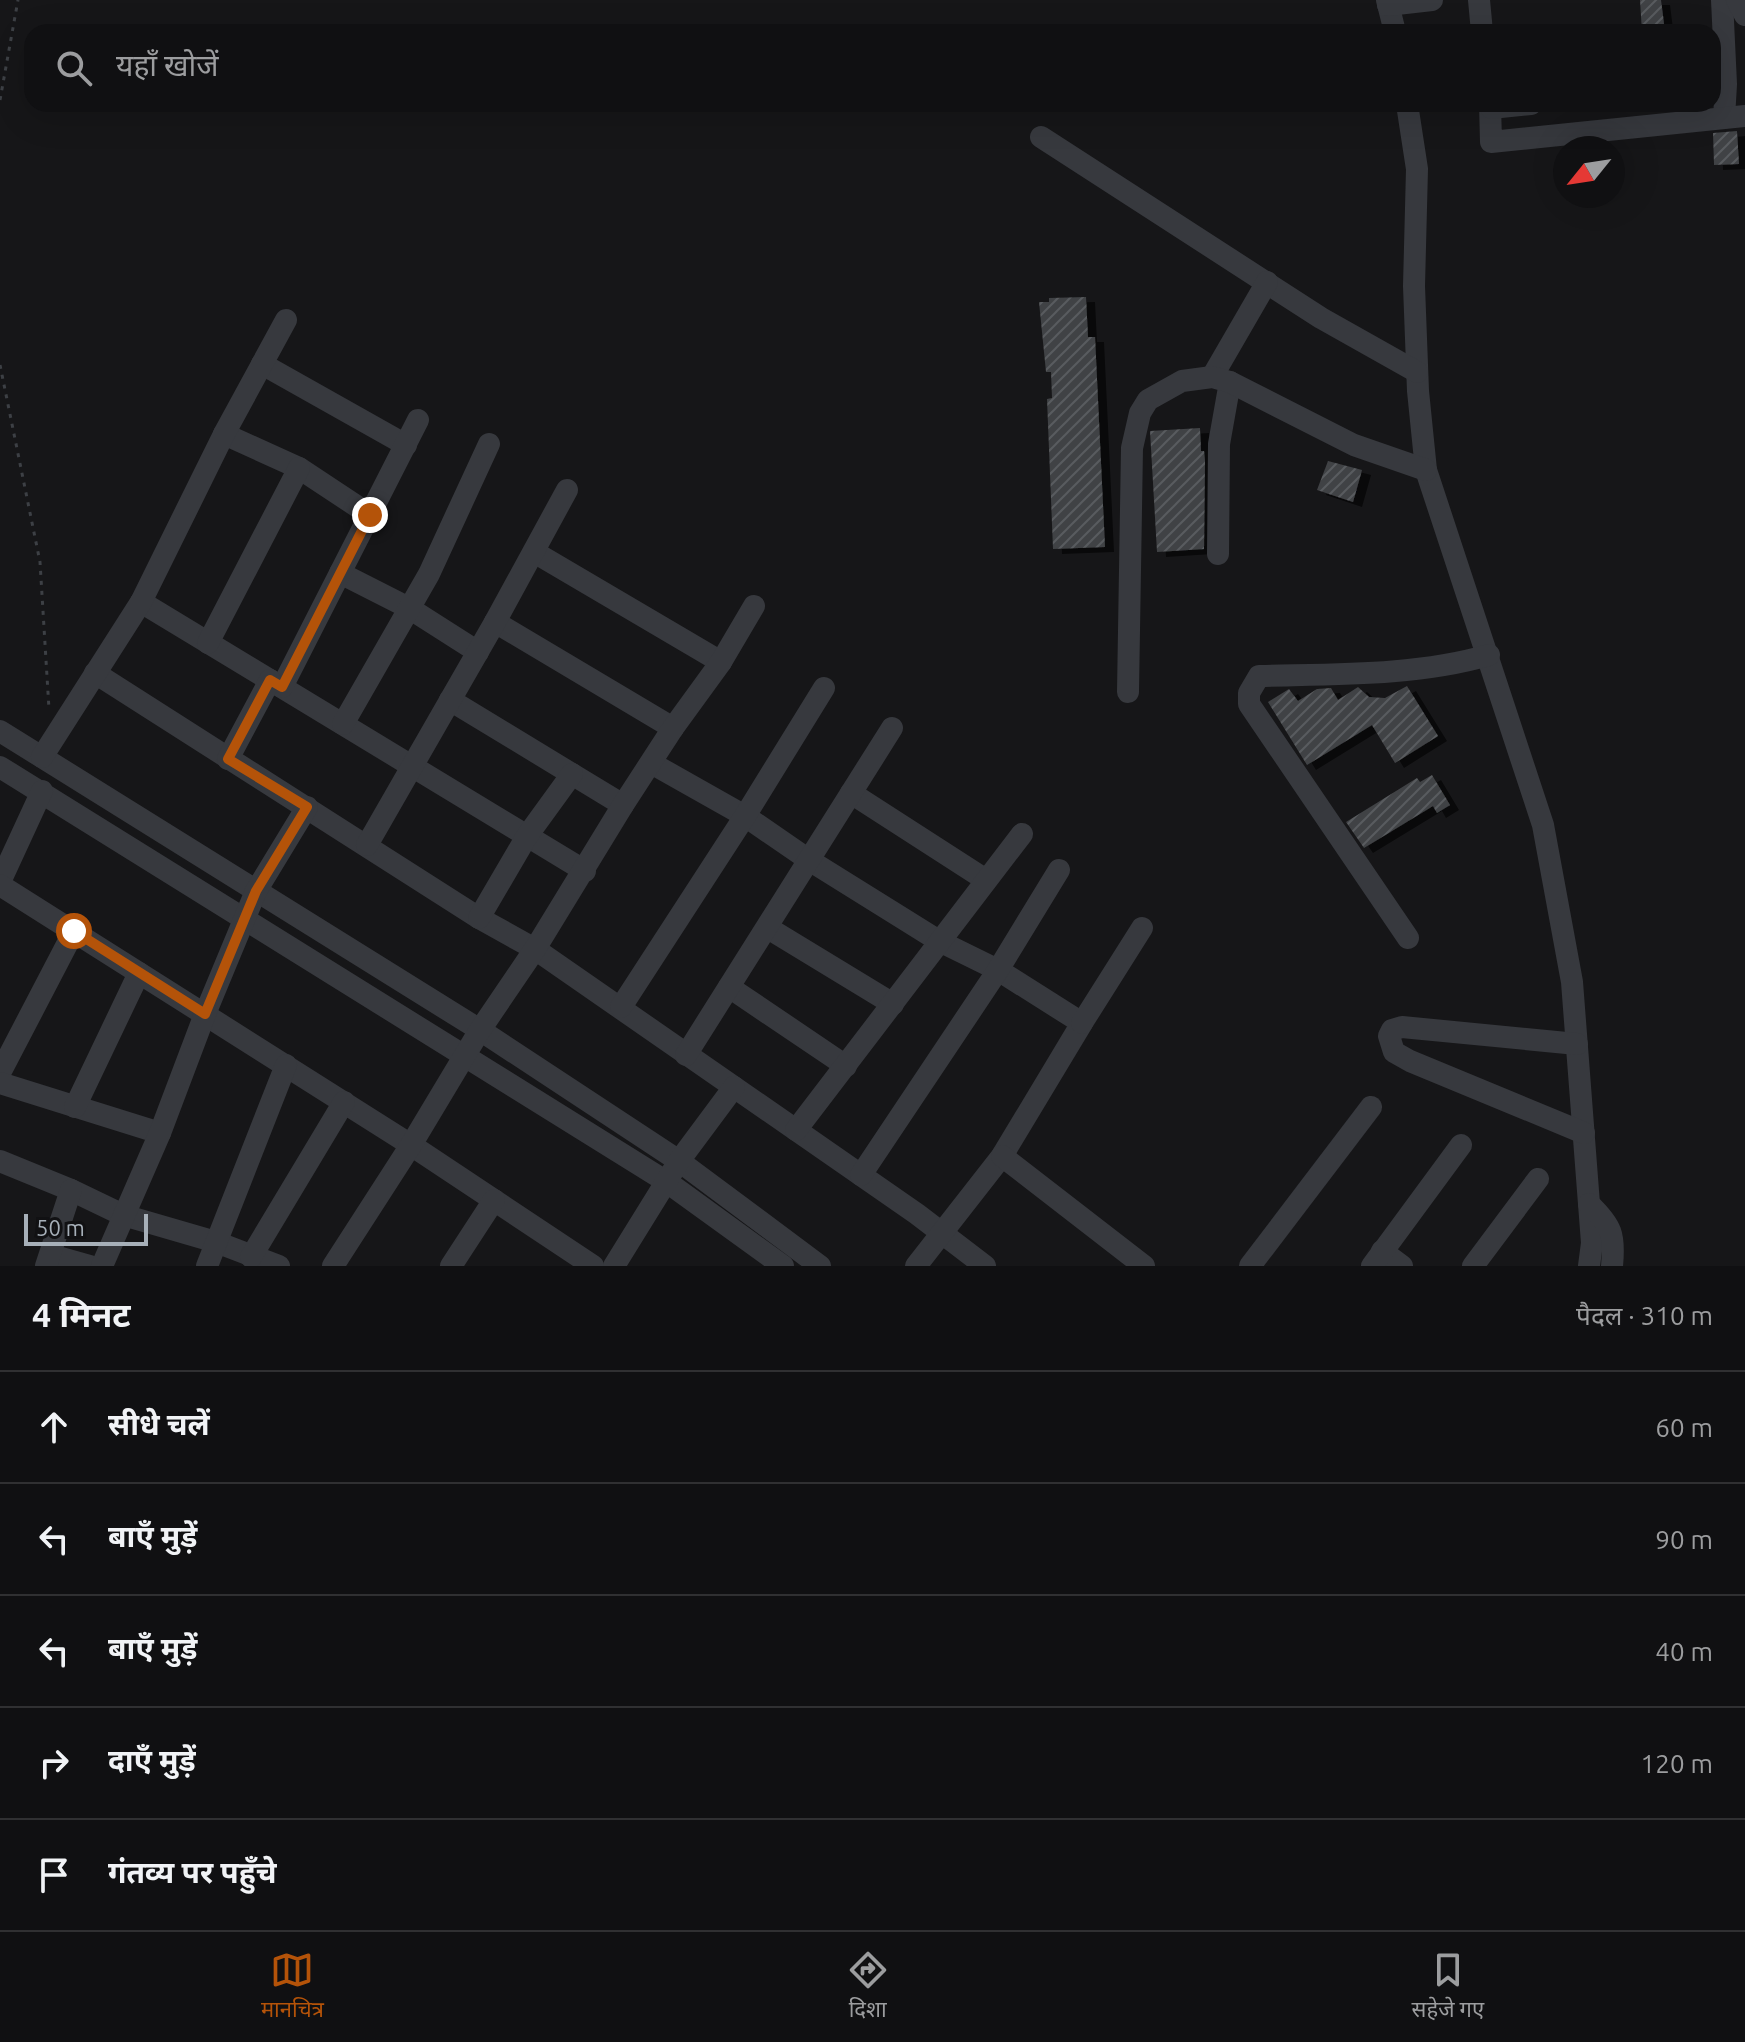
<!DOCTYPE html>
<html lang="hi">
<head>
<meta charset="utf-8">
<style>
  :root { --surface:#101012; --page:#19191b; --text:#f1f3f6; --muted:#9c9d9f; --line:#303032; --accent:#b45309 }
  body { margin:0; font-family:Ubuntu,"Noto Sans Devanagari",sans-serif; background:var(--page); color:var(--text) }
  .compass { position:absolute; left:1553px; top:136px; width:72px; height:72px; border-radius:50%; background:var(--surface); box-shadow:0 8px 32px #0002; rotate:240deg }
  .scale { position:absolute; left:24px; bottom:20px; width:124px; box-sizing:border-box; padding-left:8px; border:4px solid #a7b0b9; border-top:0; font-size:22px; line-height:28px; white-space:nowrap; color:#a7b0b9; -webkit-text-stroke:6px #111113; paint-order:stroke }
  .stop { position:absolute; width:24px; height:24px; margin:-18px; border:6px solid #b45309; border-radius:50%; background:#fff }
  .stop.end { background:#b45309; border-color:#fff; box-shadow:0 2px 8px #0008 }
  .list { margin:0; padding:0; list-style:none }
  h2 { display:flex; justify-content:space-between; align-items:center; height:104px; margin:0; padding:0 32px; font-size:34px }
  h2 small { font-size:26px; font-weight:400; color:var(--muted) }
  .list li { display:grid; grid-template-columns:52px 1fr auto; gap:24px; align-items:center; box-sizing:border-box; height:112px; padding:0 32px; border-top:2px solid var(--line) }
  .list b { display:block; font-size:30px; white-space:nowrap }
  .list em { font-size:26px; font-style:normal; color:var(--muted) }
  .icon { flex:none; width:44px; height:44px; fill:none; stroke:currentColor; stroke-width:2; stroke-linecap:round; stroke-linejoin:round }
  .map { position:relative; flex:none; width:1745px; height:1266px; overflow:hidden }
  .search { position:absolute; background:var(--surface); box-shadow:0 8px 32px #0002; left:24px; right:24px; top:24px; height:88px; display:flex; align-items:center; gap:20px; box-sizing:border-box; padding:0 28px; border-radius:24px; color:var(--muted); font-size:30px }
  .sheet { height:664px; background:var(--surface) }
  nav { display:flex; justify-content:space-around; align-items:center; box-sizing:border-box; height:112px; border-top:2px solid var(--line); background:var(--surface); font-size:22px; color:var(--muted) }
  nav a { display:grid; justify-items:center; gap:4px }
  nav .on { color:var(--accent) }
  .map>svg:first-child { display:block }
  .building { fill:url(#building-hatch); filter:url(#shadow) }
  .lines { fill:none; stroke-linecap:round; stroke-linejoin:round }
  .path { stroke:#3d4045; stroke-width:3; stroke-dasharray:4 6; stroke-linecap:butt }
  .minor { stroke:#37393e; stroke-width:22 }
  .route { stroke:#b45309; stroke-width:10 }
</style>
</head>
<body>
<div class="map">
<svg width="1745" height="1266" viewBox="0 0 1745 1266">
  <defs>
    <pattern id="building-hatch" width="6" height="6" patternUnits="userSpaceOnUse" patternTransform="scale(2)"><rect width="6" height="6" fill="#404245"/><path d="M-1 1l2-2M0 6l6-6M5 7l2-2" fill="none" stroke="#595b5e"/></pattern>
    <filter id="shadow"><feDropShadow dx="9" dy="5" stdDeviation="0" flood-color="#0009"/></filter>
  </defs>
  <rect width="100%" height="100%" fill="#161618"/>
  <g class="building">
    <polygon points="1640,0 1661,0 1665,32 1642,32"/>
    <polygon points="1737,131 1739,164 1714,165 1713,133"/>
    <polygon points="1086,297 1088,337 1095,337 1105,547 1053,549 1047,399 1052,398 1051,372 1046,372 1039,302 1049,302 1049,298"/>
    <polygon points="1200,428 1201,451 1204,451 1205,461 1204,549 1157,552 1150,431"/>
    <polygon points="1328,461 1362,470 1353,502 1317,490"/>
    <polygon points="1407,686 1438,736 1395,763 1372,725 1307,765 1268,702 1289,689 1298,701 1317,689 1331,688 1338,700 1358,687 1369,697 1385,698"/>
    <polygon points="1432,775 1450,805 1437,813 1433,806 1364,848 1346,822 1417,778 1420,782"/>
  </g>
  <g class="lines">
    <g class="path">
      <polyline points="0,100 18,0"/>
      <polyline points="0,365 40,562 49,709"/>
    </g>
    <g class="minor">
      <polyline points="1387,0 1395,32"/>
      <polyline points="1479,0 1482,32"/>
      <polyline points="1722,0 1726,84 1724,118"/>
      <polyline points="1737,0 1745,15"/>
      <polyline points="1388,5 1432,0"/>
      <polyline points="1407,104 1417,169 1414,286 1418,391 1426,470 1543,825 1572,982 1592,1243 1589,1266"/>
      <polyline points="1490,104 1491,142 1745,116"/>
      <polyline points="1491,108 1531,104"/>
      <polyline points="1041,137 1321,318 1417,372"/>
      <polyline points="262,364 406,445"/>
      <polyline points="1212,377 1267,282"/>
      <polyline points="224,434 299,468 370,515"/>
      <polyline points="534,552 721,662"/>
      <polyline points="1218,554 1219,444 1230,382"/>
      <polyline points="340,573 409,608 478,652"/>
      <polyline points="141,602 585,871"/>
      <polyline points="495,622 673,728"/>
      <polyline points="208,643 299,468"/>
      <polyline points="95,673 479,918 535,949 917,1214 985,1266"/>
      <polyline points="282,687 418,420"/>
      <polyline points="1128,692 1132,448 1140,413 1148,400 1182,381 1212,377 1230,382 1354,445 1426,470"/>
      <polyline points="450,700 623,805"/>
      <polyline points="343,724 429,574 489,444"/>
      <polyline points="0,731 480,1030 679,1161 820,1266"/>
      <polyline points="42,757 141,602 224,434 286,320"/>
      <polyline points="228,759 270,680"/>
      <polyline points="651,763 745,816 809,860 939,941 998,970 1082,1023 1002,1156 916,1266"/>
      <polyline points="0,767 667,1182 783,1266"/>
      <polyline points="851,793 986,880"/>
      <polyline points="367,845 495,622 567,490"/>
      <polyline points="0,882 42,791"/>
      <polyline points="0,885 411,1145 593,1266"/>
      <polyline points="479,918 527,836 572,774"/>
      <polyline points="768,928 893,1004"/>
      <path d="M1408 938 1249 704V693L1259 676C1335 674 1416 676 1489 655"/>
      <polyline points="729,987 846,1066"/>
      <polyline points="621,1007 745,816 824,688"/>
      <polyline points="1082,1023 1142,928"/>
      <polyline points="1577,1044 1402,1027 1392,1030 1389,1036 1394,1052 1410,1061 1584,1133"/>
      <polyline points="686,1055 892,728"/>
      <polyline points="0,1073 74,931"/>
      <polyline points="0,1083 160,1133"/>
      <polyline points="75,1107 139,973"/>
      <polyline points="796,1130 1022,834"/>
      <polyline points="1002,1156 1144,1266"/>
      <polyline points="0,1161 71,1190 123,1215 216,1242 279,1266"/>
      <polyline points="861,1175 998,970 1059,870"/>
      <path d="M1589 1204C1612 1226 1615 1235 1612 1266"/>
      <polyline points="1382,1251 1402,1266"/>
      <polyline points="51,1255 90,1266"/>
      <polyline points="251,1257 344,1102"/>
      <polyline points="46,1266 71,1190"/>
      <polyline points="102,1266 160,1133 205,1014 256,891 307,807"/>
      <polyline points="207,1266 286,1065"/>
      <polyline points="333,1266 411,1145 480,1030 535,949 623,805 673,728 721,662 754,606"/>
      <polyline points="451,1266 494,1200"/>
      <polyline points="614,1266 679,1161 734,1087"/>
      <polyline points="1250,1266 1371,1107"/>
      <polyline points="1372,1266 1461,1145"/>
      <polyline points="1473,1266 1538,1179"/>
    </g>
  </g>
  <g class="lines">
    <polyline class="route" points="74,931 205,1014 256,891 307,807 228,759 270,680 282,687 370,515"/>
  </g>
</svg>
<svg class="compass" viewBox="-18 -18 36 36"><path d="M0-13l5 13h-10z" fill="#e53935"/><path d="M0 13l5-13h-10z" fill="#9c9d9f"/></svg>
<div class="scale">50 m</div>
<div class="stop" style="left:74px;top:931px"></div>
<div class="stop end" style="left:370px;top:515px"></div>
<div class="search"><svg class="icon" aria-label="search" viewBox="0 0 24 24"><circle cx="10" cy="10" r="6"/><path d="M15 15l6 6"/></svg>यहाँ खोजें</div>
</div>
<section class="sheet">
<h2>4 मिनट<small>पैदल · 310 m</small></h2>
<ul class="list">
<li><svg class="icon" aria-label="ahead" viewBox="0 0 24 24"><path d="M12 20V5M6 11l6-6 6 6"/></svg><div><b>सीधे चलें</b></div><em>60 m</em></li>
<li><svg class="icon" aria-label="left" viewBox="0 0 24 24"><path d="M17 20v-9H6M10 6l-5 5 5 5"/></svg><div><b>बाएँ मुड़ें</b></div><em>90 m</em></li>
<li><svg class="icon" aria-label="left" viewBox="0 0 24 24"><path d="M17 20v-9H6M10 6l-5 5 5 5"/></svg><div><b>बाएँ मुड़ें</b></div><em>40 m</em></li>
<li><svg class="icon" aria-label="right" viewBox="0 0 24 24"><path d="M7 20v-9h11M14 6l5 5-5 5"/></svg><div><b>दाएँ मुड़ें</b></div><em>120 m</em></li>
<li><svg class="icon" aria-label="arrive" viewBox="0 0 24 24"><path d="M6 21V4h12l-3 4 3 4H6"/></svg><div><b>गंतव्य पर पहुँचे</b></div></li>
</ul>
</section>
<nav>
<a class="on"><svg class="icon" aria-label="map" viewBox="0 0 24 24"><path d="M3 6l6-2 6 2 6-2v14l-6 2-6-2-6 2zM9 4v14M15 6v14"/></svg>मानचित्र</a>
<a><svg class="icon" aria-label="directions" viewBox="0 0 24 24"><path d="M12 3l9 9-9 9-9-9zM9 14v-3h6M13 9l2 2-2 2"/></svg>दिशा</a>
<a><svg class="icon" aria-label="saved" viewBox="0 0 24 24"><path d="M7 4h10v16l-5-4-5 4z"/></svg>सहेजे गए</a>
</nav>
</body>
</html>
